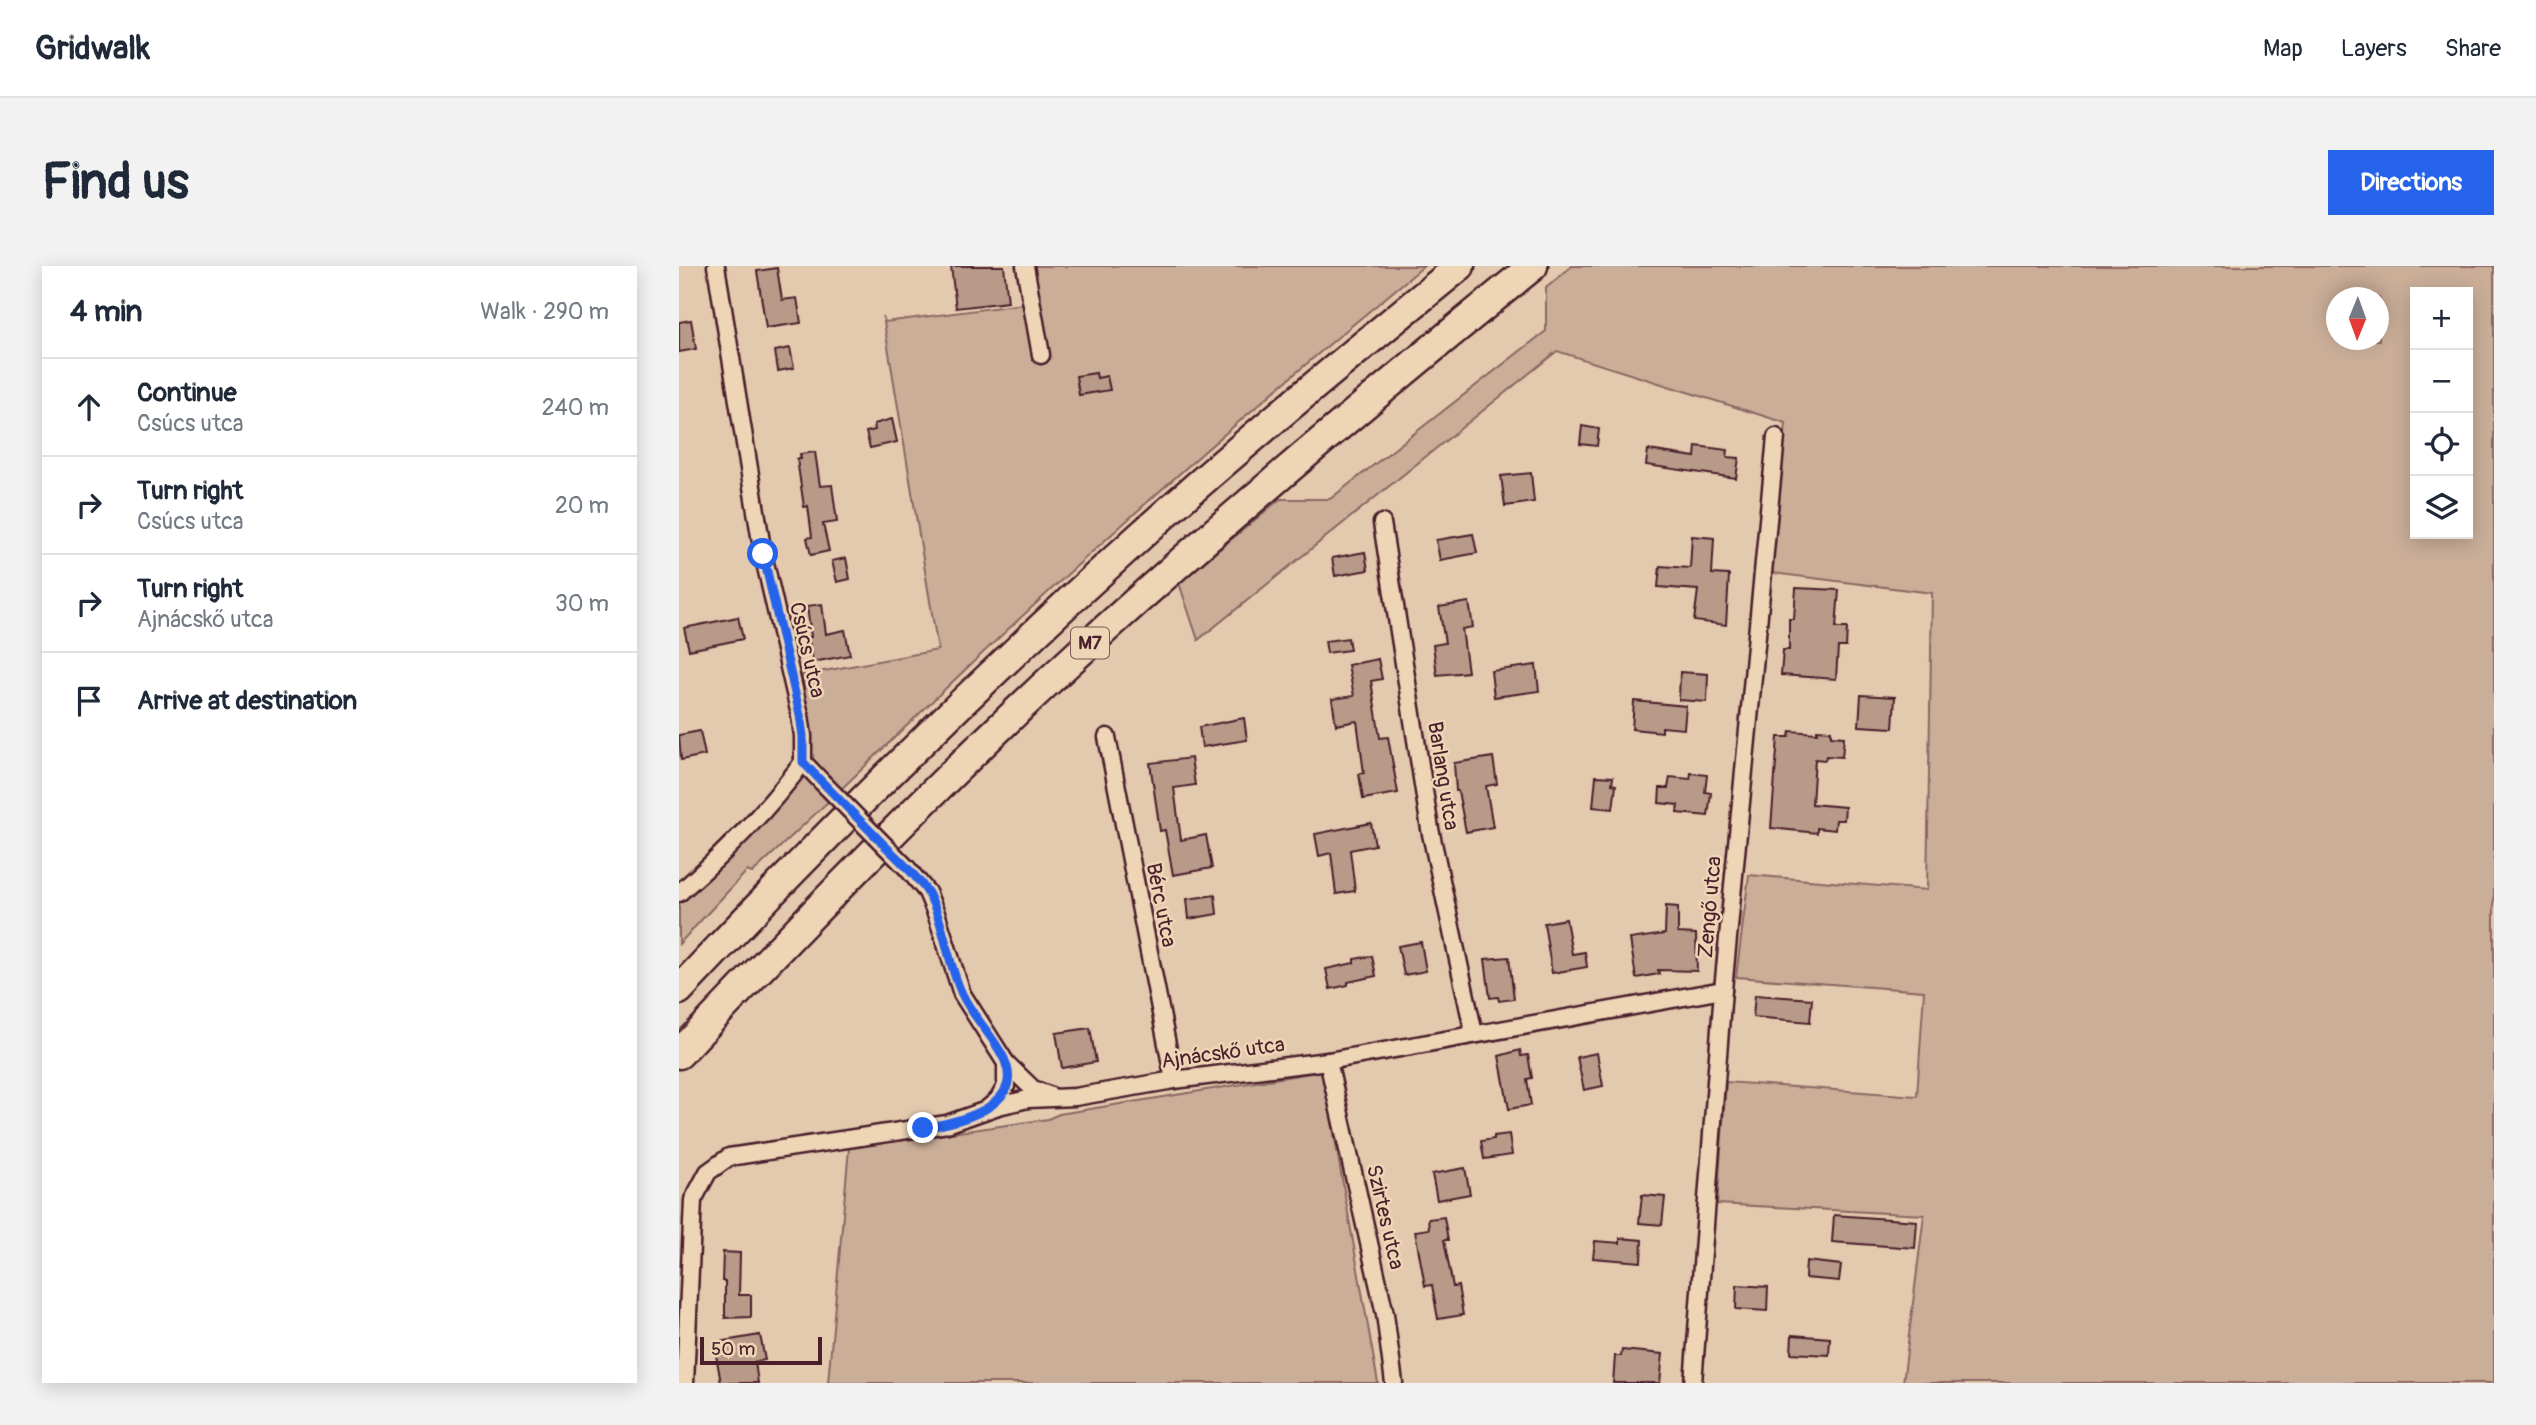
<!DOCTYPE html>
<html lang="en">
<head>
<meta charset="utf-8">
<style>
  :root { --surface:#fff; --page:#f2f2f3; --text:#1f2937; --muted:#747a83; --line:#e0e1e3; --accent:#2563eb }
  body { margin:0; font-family:Pangolin,sans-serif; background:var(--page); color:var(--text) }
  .controls { position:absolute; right:21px; top:21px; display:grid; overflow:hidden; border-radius:0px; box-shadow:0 4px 18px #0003 }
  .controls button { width:63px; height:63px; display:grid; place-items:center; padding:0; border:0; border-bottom:2px solid var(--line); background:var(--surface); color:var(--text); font:35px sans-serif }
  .compass { position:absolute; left:1647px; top:21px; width:63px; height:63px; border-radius:50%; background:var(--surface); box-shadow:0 4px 18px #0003; rotate:181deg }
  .scale { position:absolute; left:21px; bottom:18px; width:122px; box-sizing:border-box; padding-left:7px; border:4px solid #4a1f2b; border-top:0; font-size:19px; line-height:24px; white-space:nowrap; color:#4a1f2b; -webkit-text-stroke:5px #edd5b6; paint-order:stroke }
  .stop { position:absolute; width:21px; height:21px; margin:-16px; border:5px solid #2563eb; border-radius:50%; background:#fff }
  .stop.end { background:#2563eb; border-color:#fff; box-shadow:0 2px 7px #0008 }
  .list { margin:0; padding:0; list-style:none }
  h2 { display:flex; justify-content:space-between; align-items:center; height:91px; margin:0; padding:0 28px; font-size:30px }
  h2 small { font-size:23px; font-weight:400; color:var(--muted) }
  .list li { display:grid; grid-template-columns:46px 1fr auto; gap:21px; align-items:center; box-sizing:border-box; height:98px; padding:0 28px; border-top:2px solid var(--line) }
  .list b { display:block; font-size:26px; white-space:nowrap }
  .list p { margin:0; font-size:23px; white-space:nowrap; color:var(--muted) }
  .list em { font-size:23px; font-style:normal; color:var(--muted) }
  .icon { flex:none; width:38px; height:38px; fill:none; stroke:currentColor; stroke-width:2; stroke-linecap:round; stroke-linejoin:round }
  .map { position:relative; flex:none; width:1815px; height:1117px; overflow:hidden; border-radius:0px }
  header { display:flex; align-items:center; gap:42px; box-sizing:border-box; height:98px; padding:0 35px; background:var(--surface); border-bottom:2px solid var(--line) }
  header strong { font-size:33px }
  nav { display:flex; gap:38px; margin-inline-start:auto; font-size:24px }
  .intro { display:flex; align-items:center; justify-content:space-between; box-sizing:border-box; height:168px; padding:0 42px }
  h1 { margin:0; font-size:49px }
  .button { padding:18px 32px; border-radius:0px; background:var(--accent); color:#fff; font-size:24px; font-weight:700 }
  main { display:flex; gap:42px; padding:0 42px }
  aside { flex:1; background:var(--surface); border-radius:0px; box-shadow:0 4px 18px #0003 }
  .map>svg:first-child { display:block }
  .green { fill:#caae98; stroke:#8a6662; stroke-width:2; fill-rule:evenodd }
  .building { fill:#b89a89; stroke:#4a1f2b; stroke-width:2 }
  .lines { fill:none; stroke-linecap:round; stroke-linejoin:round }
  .minor-casing { stroke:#4a1f2b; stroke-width:21 }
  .motorway-casing { stroke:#4a1f2b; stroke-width:33 }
  .minor { stroke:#edd5b6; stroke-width:16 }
  .motorway { stroke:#edd5b6; stroke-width:28 }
  .minor-bridge-casing { stroke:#4a1f2b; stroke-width:21; stroke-linecap:butt }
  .minor-bridge { stroke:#edd5b6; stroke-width:16 }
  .route { stroke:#2563eb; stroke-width:9 }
  .labels { text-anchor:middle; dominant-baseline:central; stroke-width:5; stroke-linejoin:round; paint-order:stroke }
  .shield { fill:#edd5b6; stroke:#7b5655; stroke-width:2 }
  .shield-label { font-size:19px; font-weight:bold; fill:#4a1f2b }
  .street-label { font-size:21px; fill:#4a1f2b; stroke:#edd5b6 }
</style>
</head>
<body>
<header>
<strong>Gridwalk</strong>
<nav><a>Map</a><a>Layers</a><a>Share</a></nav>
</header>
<div class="intro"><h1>Find us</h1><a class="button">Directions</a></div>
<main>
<aside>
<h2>4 min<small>Walk · 290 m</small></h2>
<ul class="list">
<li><svg class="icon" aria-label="ahead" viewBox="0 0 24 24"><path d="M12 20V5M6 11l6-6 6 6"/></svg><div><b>Continue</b><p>Csúcs utca</p></div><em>240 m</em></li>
<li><svg class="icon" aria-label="right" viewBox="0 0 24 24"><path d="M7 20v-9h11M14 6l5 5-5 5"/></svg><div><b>Turn right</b><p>Csúcs utca</p></div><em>20 m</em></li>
<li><svg class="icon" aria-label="right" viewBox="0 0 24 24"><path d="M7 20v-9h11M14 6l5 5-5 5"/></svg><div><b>Turn right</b><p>Ajnácskő utca</p></div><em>30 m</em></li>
<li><svg class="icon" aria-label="arrive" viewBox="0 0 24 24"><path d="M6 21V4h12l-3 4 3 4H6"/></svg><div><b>Arrive at destination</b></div></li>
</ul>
</aside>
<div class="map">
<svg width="1815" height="1117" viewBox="0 0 1815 1117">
  <rect width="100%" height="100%" fill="#e3caae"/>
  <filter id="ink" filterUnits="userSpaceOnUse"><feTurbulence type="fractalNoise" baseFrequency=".0143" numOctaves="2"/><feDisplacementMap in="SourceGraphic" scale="14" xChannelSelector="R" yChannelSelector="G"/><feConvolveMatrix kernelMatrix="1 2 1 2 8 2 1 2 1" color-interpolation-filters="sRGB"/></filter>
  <g filter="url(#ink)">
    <g class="green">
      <path d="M338 0H745C605 114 470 232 338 355 248 438 163 525 73 607L68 605 0 678V622L32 585 93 526 113 498 126 424 123 409 259 384 204 50 206 56 345 38Z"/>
      <path d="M893 0H1815V1117H1224L1245 949 1038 938 1047 816 1238 830 1245 725 1057 711 1070 609 1248 624 1253 327 1093 307 1107 157 878 85 519 374 500 317 601 233H651L867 65V22ZM1736 26H1789V268H1736ZM1658 32H1700V74H1658Z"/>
      <polygon points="644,805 699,1117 149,1117 170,882 369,853 380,848"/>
    </g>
    <g class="building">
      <polygon points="272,0 325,0 329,36 277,42"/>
      <polygon points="98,2 103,34 118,32 122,57 87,62 78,5"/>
      <polygon points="12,54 17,83 0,86 0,56"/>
      <polygon points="111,82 115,102 99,105 96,85"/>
      <polygon points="417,107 418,112 428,110 431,124 400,129 397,110"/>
      <polygon points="213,153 218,176 191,182 187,166 196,164 195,158"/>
      <polygon points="903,160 920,163 918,180 901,178"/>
      <polygon points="1017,180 1049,184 1048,191 1060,192 1057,212 967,199 969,184 1016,191"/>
      <polygon points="136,186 141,220 153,219 158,256 144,258 150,285 132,289 128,272 133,271 129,240 125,241 118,193 122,193 121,188"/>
      <polygon points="852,207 855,236 826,240 822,210"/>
      <polygon points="794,268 798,287 761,294 757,274"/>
      <polygon points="1013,270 1035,272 1033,308 1050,309 1047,359 1015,355 1019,324 979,321 981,300 1011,302"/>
      <polygon points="686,286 689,304 656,310 653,292"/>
      <polygon points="167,292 171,313 158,316 153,295"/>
      <polygon points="1117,322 1160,324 1157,362 1168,362 1167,381 1159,381 1157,413 1102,409 1104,384 1110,384 1110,353 1115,353"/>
      <polygon points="790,336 794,361 783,363 789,406 758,409 754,379 766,377 760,341"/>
      <polygon points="143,338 147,368 166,364 171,389 134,396 129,371 132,371 128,340"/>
      <polygon points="59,351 64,373 10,384 5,362"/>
      <polygon points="669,372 671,384 648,387 646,375"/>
      <polygon points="699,393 703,413 692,415 701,472 709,471 719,527 684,533 680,508 685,507 678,455 657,459 653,433 675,430 669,399"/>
      <polygon points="857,399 860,425 815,431 812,405"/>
      <polygon points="1001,406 1029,408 1028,436 1000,434"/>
      <polygon points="1182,429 1216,431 1214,462 1180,460"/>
      <polygon points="955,435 1007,440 1005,463 983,461 983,466 953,463"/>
      <polygon points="565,452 568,474 523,481 520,461"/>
      <polygon points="1138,464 1152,465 1152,470 1165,471 1163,491 1147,490 1146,494 1136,493 1133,538 1166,541 1165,554 1157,554 1156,564 1138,562 1138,567 1092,562 1099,471 1110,471 1111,465 1138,467"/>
      <polygon points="21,465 26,489 2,494 0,469"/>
      <polygon points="814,491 818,518 807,520 814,561 787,566 779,525 777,525 775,497"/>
      <polygon points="512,492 516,519 495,522 502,574 527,569 533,602 494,609 486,564 481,565 471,497"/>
      <polygon points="1012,507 1028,509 1026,526 1032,527 1029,550 998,547 999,539 980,537 981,522 989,522 991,511 1011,513"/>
      <polygon points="917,510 934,511 933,518 937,519 934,543 914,541"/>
      <polygon points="692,557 696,579 671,584 676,625 657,628 652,587 640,590 636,568"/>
      <polygon points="536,629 538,648 510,653 508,633"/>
      <polygon points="987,640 999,641 999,667 1017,668 1018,705 979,704 980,708 957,712 951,673 986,668"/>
      <polygon points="887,653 893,688 906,686 908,701 873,707 865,657"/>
      <polygon points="742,676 747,705 725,709 719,680"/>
      <polygon points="693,690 697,710 669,716 669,719 651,723 647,703 675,697 675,693"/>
      <polygon points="830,691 835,733 820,735 819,731 811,732 806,693"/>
      <polygon points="1076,729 1133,733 1131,756 1074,751"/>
      <polygon points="411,762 417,796 383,802 377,767"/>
      <polygon points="841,784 842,790 849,789 853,812 848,813 852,839 830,843 820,790"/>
      <polygon points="918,787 924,820 905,824 898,791"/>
      <polygon points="830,868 833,889 805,893 802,875 815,873 815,870"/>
      <polygon points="786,902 791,928 758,934 753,908"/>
      <polygon points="963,929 986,931 983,959 960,957"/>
      <polygon points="1155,949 1238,955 1236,982 1153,976"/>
      <polygon points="765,951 769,974 765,974 774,1021 779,1020 784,1049 759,1053 753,1019 746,1020 736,965 750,963 749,953"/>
      <polygon points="941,972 963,974 962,996 914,992 916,975 941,977"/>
      <polygon points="44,986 61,987 60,1029 72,1029 72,1051 46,1052 46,1015 43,1015"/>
      <polygon points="1127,995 1162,999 1160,1015 1126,1012"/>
      <polygon points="1058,1019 1089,1021 1088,1045 1057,1043"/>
      <polygon points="81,1069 86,1094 76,1096 79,1117 42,1117 36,1083 40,1082 39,1076"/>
      <polygon points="1113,1069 1151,1072 1150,1089 1112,1087"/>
      <polygon points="943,1084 984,1088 981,1117 934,1117 936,1090 942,1090"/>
    </g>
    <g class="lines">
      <g class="minor-casing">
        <g id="minor">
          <polyline points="37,0 84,288 121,449 124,470 124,496 143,516"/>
          <polyline points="346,0 362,89"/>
          <polyline points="703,257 751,563 795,768"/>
          <polyline points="428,471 495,814"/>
          <polyline points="228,602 248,626 258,650 283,728 327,797 327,820 319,834 308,843"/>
          <path d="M0 627C46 587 88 545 124 496"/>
          <polyline points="649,795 706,1048 715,1117"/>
          <polyline points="327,797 354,823 372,830"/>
          <polyline points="6,1117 14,934 29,906 50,891 268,858 319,840 349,833 396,831 495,814 649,795 1044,724"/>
          <polyline points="1014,1117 1044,724 1097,171"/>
        </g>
      </g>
      <g class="motorway-casing">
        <g id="motorway">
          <path d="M0 724C146 568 299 417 458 273 562 179 672 89 781 0"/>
          <path d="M0 788C126 655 253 523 387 399 538 260 695 129 854 0"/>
        </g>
      </g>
      <use href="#minor" class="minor"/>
      <use href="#motorway" class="motorway"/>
      <g class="minor-bridge-casing">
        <polyline id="minor-bridge" points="143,516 228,602"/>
      </g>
      <use href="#minor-bridge" class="minor-bridge"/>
    </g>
  </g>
  <g class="lines" filter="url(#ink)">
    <path class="route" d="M84 288 121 449 124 470V496C151 525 179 552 206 580 221 594 238 610 249 627 266 658 268 696 283 728 294 752 316 771 326 795 346 842 275 857 244 862"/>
  </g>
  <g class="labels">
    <rect class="shield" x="392" y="361.5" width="38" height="31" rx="5"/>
    <g class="shield-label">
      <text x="411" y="377">M7</text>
    </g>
    <g class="street-label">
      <text transform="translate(128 384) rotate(77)">Csúcs utca</text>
      <text transform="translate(764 510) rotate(81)">Barlang utca</text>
      <text transform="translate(482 639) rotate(79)">Bérc utca</text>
      <text transform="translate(1031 641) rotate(-85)">Zengő utca</text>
      <text transform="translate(544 787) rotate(-8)">Ajnácskő utca</text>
      <text transform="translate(706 951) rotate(77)">Szirtes utca</text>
    </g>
  </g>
</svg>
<div class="controls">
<button>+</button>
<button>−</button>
<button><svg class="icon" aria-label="locate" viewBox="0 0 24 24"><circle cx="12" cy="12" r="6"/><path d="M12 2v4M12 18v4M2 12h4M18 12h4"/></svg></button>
<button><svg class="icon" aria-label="layers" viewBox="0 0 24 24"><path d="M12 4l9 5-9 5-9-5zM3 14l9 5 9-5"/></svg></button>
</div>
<svg class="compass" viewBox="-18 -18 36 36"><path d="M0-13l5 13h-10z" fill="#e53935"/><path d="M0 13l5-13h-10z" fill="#747a83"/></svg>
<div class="scale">50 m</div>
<div class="stop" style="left:84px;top:288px"></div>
<div class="stop end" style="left:244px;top:862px"></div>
</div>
</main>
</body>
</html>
